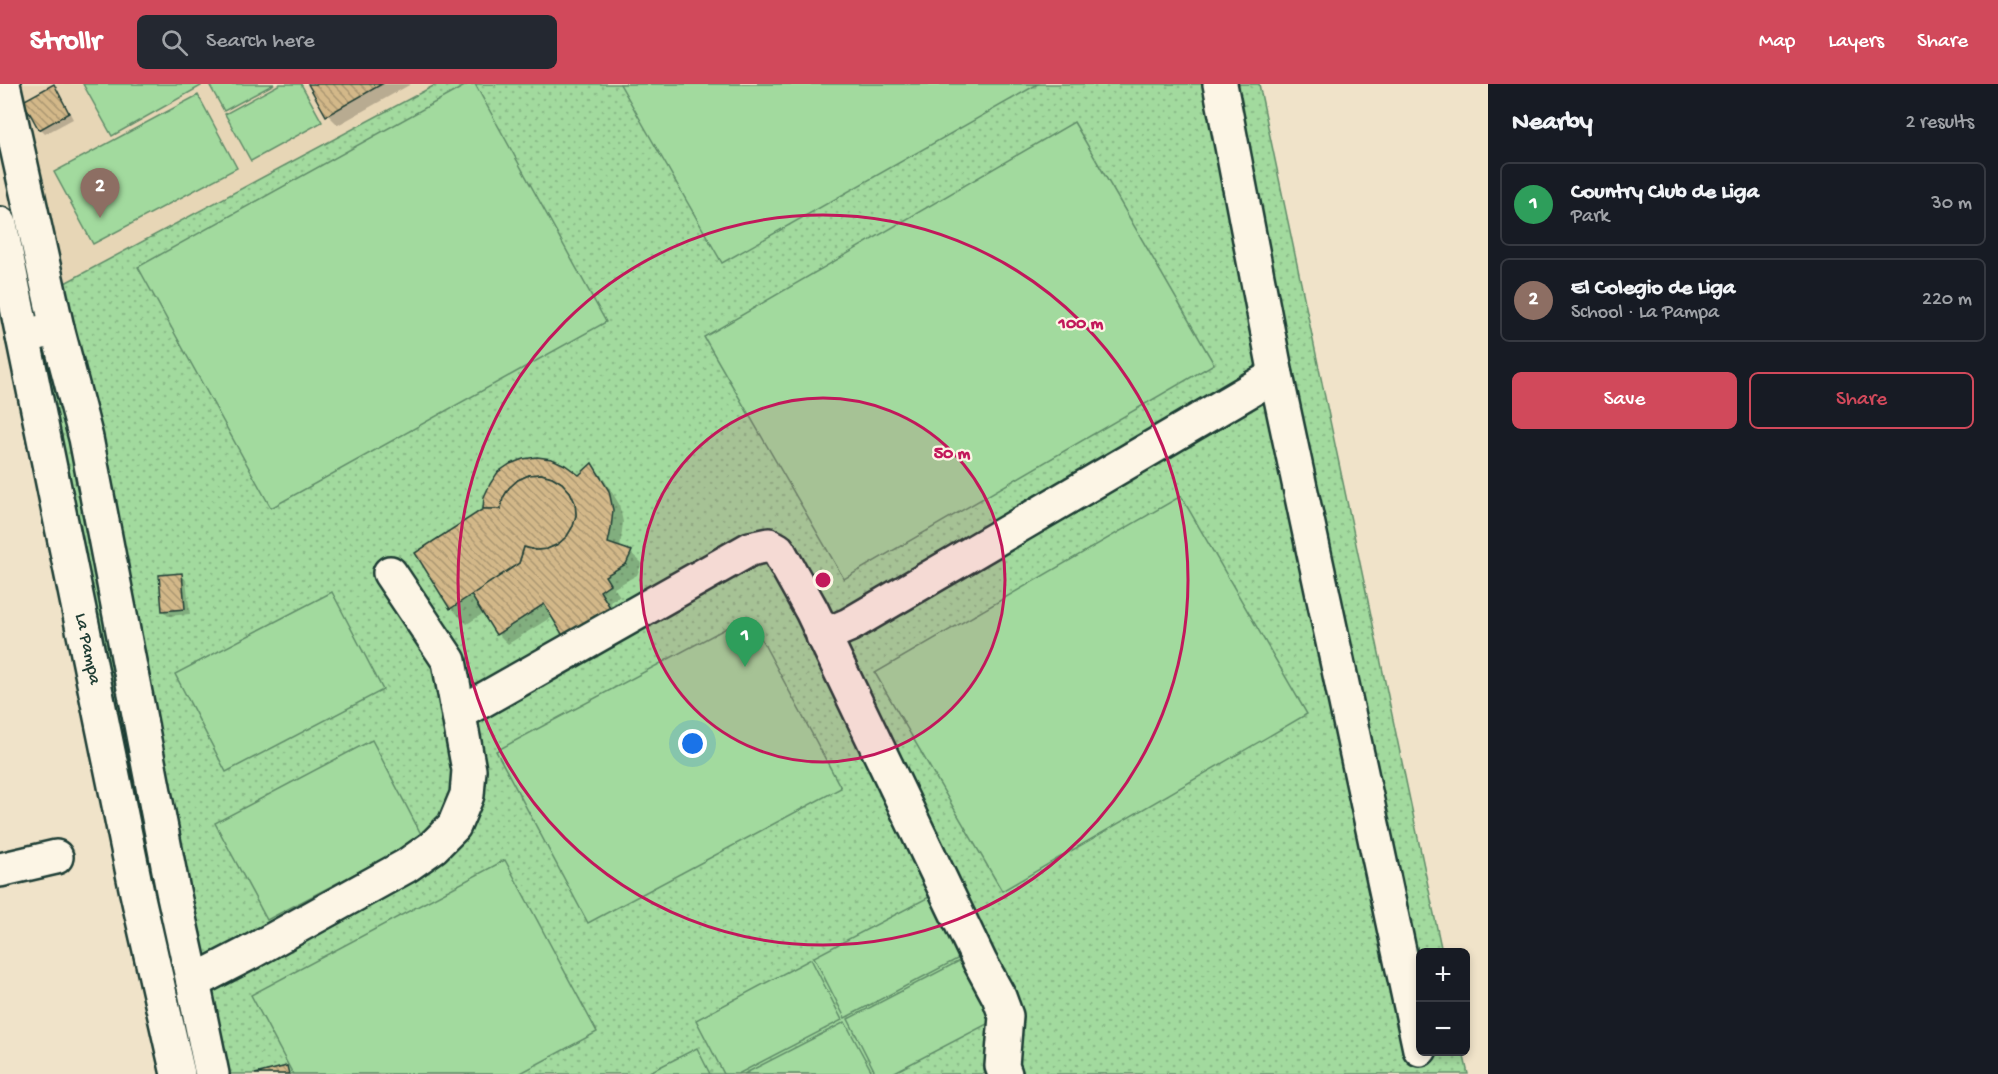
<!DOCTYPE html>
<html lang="en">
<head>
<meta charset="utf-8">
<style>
  :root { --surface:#171b24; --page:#242831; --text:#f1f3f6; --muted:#9ea1a6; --line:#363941; --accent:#d1495b }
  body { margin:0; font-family:"Gochi Hand",sans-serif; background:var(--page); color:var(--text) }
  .controls { position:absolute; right:18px; bottom:18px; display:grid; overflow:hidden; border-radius:9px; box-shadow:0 3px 9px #0003 }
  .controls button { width:54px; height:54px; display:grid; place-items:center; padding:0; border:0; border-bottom:2px solid var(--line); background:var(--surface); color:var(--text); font:30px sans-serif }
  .you { position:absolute; left:693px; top:660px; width:21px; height:21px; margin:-15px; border:4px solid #fff; border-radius:50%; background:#1a73e8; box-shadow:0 0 0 9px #1a73e833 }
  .badge { display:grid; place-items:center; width:39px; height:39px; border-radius:50%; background:var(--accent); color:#fff; font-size:20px; font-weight:700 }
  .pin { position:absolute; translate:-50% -50px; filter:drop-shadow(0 2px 3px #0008) }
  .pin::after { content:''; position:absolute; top:32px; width:21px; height:18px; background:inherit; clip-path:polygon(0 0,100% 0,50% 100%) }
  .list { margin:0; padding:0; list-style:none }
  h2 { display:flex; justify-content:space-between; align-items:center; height:78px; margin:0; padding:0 24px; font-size:26px }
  h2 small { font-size:20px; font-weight:400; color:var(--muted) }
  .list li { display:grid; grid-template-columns:39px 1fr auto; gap:18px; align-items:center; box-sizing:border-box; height:84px; margin:0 12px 12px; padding:0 12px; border:2px solid var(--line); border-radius:9px }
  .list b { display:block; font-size:22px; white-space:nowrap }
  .list p { margin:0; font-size:20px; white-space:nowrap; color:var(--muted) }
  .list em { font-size:20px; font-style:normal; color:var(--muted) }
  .actions { display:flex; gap:12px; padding:18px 24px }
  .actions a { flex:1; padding:14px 0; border:2px solid var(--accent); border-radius:9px; text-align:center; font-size:21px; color:var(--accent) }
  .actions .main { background:var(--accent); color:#fff }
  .icon { flex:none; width:33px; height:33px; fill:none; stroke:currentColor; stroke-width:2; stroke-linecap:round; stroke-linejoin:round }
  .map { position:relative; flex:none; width:1488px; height:990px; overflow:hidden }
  header { display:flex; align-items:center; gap:36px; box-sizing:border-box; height:84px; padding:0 30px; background:var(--accent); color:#fff }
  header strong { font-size:28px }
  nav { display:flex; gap:33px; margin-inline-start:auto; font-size:21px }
  .search { width:420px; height:54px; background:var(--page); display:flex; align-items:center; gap:15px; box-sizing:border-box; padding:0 21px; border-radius:9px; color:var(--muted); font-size:22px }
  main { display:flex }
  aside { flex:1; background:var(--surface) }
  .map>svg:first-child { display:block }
  .built { fill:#e7d6b6 }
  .grass { fill:url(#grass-dots); stroke:#608c69; stroke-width:1.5 }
  .garden { fill:#a2da9e; stroke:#608c69; stroke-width:1.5 }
  .shadow { fill:#0003 }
  .building { fill:url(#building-back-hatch); stroke:#1f3d34; stroke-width:1.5 }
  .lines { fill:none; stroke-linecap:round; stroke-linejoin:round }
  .minor-casing { stroke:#1f3d34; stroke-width:38 }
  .minor { stroke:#fcf5e5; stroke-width:33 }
  .ring { fill:none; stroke:#c2185b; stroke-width:3 }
  .labels { text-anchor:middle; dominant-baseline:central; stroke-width:4.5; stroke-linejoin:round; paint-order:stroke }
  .street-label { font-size:18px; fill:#1f3d34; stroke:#fcf5e5 }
  .centre { fill:#c2185b; stroke:#fcf5e5; stroke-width:3 }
  .ring-label { font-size:18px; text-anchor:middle; font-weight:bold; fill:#c2185b; stroke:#fcf5e5; stroke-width:4.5; stroke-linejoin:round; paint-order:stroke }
</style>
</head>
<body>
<header>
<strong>Strollr</strong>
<div class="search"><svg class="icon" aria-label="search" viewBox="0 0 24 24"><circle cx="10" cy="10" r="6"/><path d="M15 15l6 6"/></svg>Search here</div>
<nav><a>Map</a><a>Layers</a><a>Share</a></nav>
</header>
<main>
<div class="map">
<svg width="1488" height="990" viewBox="0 0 1488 990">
  <defs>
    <pattern id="grass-dots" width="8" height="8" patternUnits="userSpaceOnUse" patternTransform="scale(1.5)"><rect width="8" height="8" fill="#a2da9e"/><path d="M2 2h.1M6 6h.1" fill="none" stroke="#8bbc89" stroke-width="1.8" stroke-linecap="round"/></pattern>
    <pattern id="building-back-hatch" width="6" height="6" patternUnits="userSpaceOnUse" patternTransform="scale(1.5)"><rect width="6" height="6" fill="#d3b889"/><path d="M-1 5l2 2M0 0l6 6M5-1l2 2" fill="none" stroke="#ab9771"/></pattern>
  </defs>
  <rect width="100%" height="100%" fill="#f0e3c9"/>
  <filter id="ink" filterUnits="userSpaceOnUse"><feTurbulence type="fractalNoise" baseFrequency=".0167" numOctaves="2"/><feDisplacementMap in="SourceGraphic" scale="12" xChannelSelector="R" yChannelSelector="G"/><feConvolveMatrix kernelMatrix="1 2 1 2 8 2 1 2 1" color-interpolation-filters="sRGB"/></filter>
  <g filter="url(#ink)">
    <polygon class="built" points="0,0 437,0 63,200 30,210 0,67"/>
    <polygon class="grass" points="437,0 1259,0 1442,868 1420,868 1420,968 1463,968 1468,990 196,990 47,298 70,259 63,200"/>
    <g class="garden">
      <polygon points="83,0 200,0 201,2 112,52"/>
      <polygon points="209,0 274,0 224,27"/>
      <polygon points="280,0 301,0 322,38 251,77 225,30"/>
      <polygon points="468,0 475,0 606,238 271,424 138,183"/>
      <polygon points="620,0 1038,0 722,179"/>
      <polygon points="198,11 237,84 93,160 54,88"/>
      <polygon points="1074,38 1214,280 844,495 704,253"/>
      <polygon points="1181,412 1307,630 1002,807 875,589"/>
      <polygon points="332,508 383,606 226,688 175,590"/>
      <polygon points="749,532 841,704 588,839 496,667"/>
      <polygon points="372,656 423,754 267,836 215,739"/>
      <polygon points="505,776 597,948 519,990 293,990 251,911"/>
      <polygon points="929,813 961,873 845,934 814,873"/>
      <polygon points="811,875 842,936 738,990 724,990 696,936"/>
      <polygon points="963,875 995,936 891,990 876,990 848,935"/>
      <polygon points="845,938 873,990 744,990"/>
      <polygon points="697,964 710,990 646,990"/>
    </g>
    <g class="shadow">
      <polygon points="310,0 411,0 338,41 328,31"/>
      <polygon points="53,2 58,7 73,35 45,50 40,45"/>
      <polygon points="592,382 602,392 619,420 623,438 620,464 631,469 642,479 637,491 614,504 620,512 610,518 621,536 553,532 508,560 498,550 484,529 467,540 451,524"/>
      <polygon points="181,491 186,496 190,530 168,532 163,527"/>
    </g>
    <g class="building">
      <polygon points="54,0 69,29 39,46 23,17"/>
      <polygon points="308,0 382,0 326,32"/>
      <polygon points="537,373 552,375 565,381 579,391 592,379 609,407 613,426 611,445 608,459 632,467 626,480 605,492 610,500 600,507 611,525 565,555 544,520 496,551 471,511 519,479 524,463 536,466 547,465 558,460 567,452 573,442 576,431 575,419 570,408 562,399 552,393 541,390 529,391 518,396 509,404 503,414 501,425 483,425 484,413 490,400 498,388 510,380 523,375"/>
      <polygon points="541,390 552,393 562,399 570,408 575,419 576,431 573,442 567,452 558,460 547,465 536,466 524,463 519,479 450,525 415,469 483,425 501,425 503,414 509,404 518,396 529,391"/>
      <polygon points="182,489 185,525 162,527 159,491"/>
      <polygon points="287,982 289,990 255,990"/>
    </g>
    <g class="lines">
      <g class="minor-casing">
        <g id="minor">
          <polyline points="3,0 57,244"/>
          <polyline points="1220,0 1276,291 1420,965"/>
          <polyline points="0,140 137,809 178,990"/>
          <polyline points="23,253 57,244 86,354 173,807 193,898 251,868 406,782 433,763 454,742 467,711 469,686 449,577 390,489"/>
          <polyline points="823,552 849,541 1276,291"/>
          <polyline points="460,629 750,465 769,461 778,466 812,527 980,878 999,913 1006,932 1002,982 1005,990"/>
          <polyline points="0,786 56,773"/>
          <polyline points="193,898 212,990"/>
        </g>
      </g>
      <use href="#minor" class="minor"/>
    </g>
  </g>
  <circle cx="823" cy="496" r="182" fill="#c2185b" fill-opacity=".12"/>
  <g class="ring">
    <circle cx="823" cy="496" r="182"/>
    <circle cx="823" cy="496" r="365"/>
  </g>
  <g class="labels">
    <g class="street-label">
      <text transform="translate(87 565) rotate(78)">La Pampa</text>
    </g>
  </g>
  <circle cx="823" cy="496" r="9" class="centre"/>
  <g class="ring-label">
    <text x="1081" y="244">100 m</text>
    <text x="952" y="374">50 m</text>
  </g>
</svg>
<div class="controls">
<button>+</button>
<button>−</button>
</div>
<div class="you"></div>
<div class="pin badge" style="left:745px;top:583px;background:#2e9e5b">1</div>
<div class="pin badge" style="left:100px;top:134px;background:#8d6e63">2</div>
</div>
<aside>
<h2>Nearby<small>2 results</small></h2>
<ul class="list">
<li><span class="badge" style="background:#2e9e5b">1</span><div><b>Country Club de Liga</b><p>Park</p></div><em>30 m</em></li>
<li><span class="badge" style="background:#8d6e63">2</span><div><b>El Colegio de Liga</b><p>School · La Pampa</p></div><em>220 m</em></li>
</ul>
<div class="actions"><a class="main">Save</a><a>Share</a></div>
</aside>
</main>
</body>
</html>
